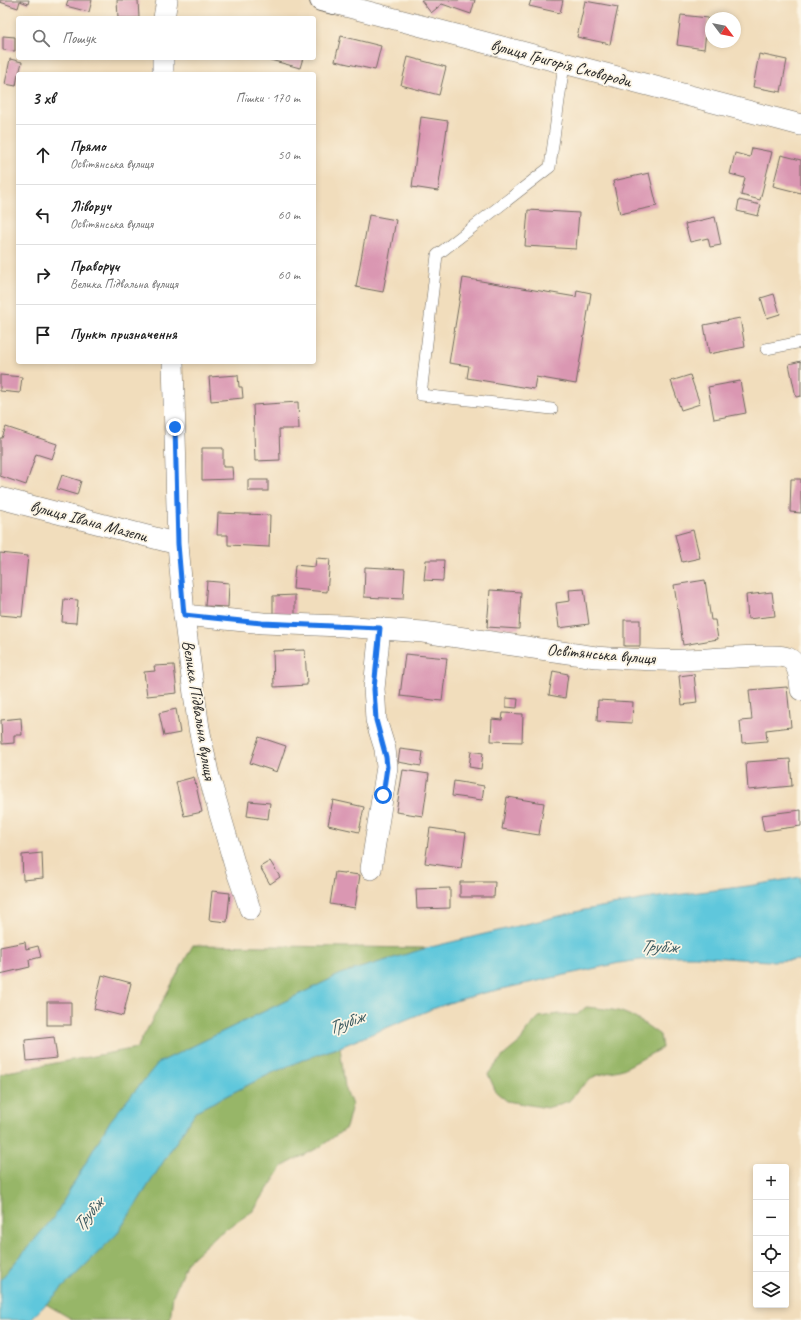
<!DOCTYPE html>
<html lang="uk">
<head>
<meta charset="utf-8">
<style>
  :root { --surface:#fff; --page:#f2f2f2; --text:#222; --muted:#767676; --line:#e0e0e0 }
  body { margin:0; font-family:Caveat,sans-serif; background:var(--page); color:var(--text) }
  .controls { position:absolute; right:12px; bottom:12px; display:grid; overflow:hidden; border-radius:4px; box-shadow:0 2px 6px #0003 }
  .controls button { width:36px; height:36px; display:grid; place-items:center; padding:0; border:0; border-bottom:1px solid var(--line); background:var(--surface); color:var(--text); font:20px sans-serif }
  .compass { position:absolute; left:705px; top:12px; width:36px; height:36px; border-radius:50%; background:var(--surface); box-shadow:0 2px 6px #0003; rotate:122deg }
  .stop { position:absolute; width:12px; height:12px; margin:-9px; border:3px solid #1a73e8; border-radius:50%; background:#fff }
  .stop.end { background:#1a73e8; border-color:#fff; box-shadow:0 1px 4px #0008 }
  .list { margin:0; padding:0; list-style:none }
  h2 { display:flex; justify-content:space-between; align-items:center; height:52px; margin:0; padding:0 16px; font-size:17px }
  h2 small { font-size:13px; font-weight:400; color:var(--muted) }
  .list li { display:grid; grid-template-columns:26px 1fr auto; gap:12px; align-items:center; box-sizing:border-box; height:60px; padding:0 16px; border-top:1px solid var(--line) }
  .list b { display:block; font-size:15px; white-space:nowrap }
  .list p { margin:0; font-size:13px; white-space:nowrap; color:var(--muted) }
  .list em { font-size:13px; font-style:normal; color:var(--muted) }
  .icon { flex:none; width:22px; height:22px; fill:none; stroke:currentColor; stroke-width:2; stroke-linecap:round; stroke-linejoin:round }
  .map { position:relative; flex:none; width:801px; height:1320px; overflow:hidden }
  .search { position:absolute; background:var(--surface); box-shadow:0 2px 6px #0003; left:16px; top:16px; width:300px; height:44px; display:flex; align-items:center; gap:10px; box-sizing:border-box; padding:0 14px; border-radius:4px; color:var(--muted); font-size:15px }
  .panel { position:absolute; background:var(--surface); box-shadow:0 2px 6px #0003; left:16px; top:72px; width:300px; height:292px; border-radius:4px }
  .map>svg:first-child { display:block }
  .forest { fill:#97b668; stroke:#61704a }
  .water { fill:#5fc7dc; stroke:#457984 }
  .building { fill:#da97b2 }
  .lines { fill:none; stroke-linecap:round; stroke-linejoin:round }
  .lane-casing { stroke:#70695e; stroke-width:12 }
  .street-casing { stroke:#70695e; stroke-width:22 }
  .secondary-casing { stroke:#70695e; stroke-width:24 }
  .lane { stroke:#fff; stroke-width:11 }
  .street { stroke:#fff; stroke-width:21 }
  .secondary { stroke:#fff; stroke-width:22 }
  .route { stroke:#1a73e8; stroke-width:5 }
  .labels { text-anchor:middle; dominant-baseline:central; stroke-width:3.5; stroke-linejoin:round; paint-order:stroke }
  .street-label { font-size:17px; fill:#2b2b2b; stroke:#fcf5e5 }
  .water-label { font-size:18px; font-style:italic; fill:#3b5a60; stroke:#fcf5e5 }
</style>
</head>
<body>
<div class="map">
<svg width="801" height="1320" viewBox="0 0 801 1320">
  <rect width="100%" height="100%" fill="#fcf5e5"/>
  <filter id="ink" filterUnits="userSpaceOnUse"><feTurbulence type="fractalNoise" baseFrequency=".025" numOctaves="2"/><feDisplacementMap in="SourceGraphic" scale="8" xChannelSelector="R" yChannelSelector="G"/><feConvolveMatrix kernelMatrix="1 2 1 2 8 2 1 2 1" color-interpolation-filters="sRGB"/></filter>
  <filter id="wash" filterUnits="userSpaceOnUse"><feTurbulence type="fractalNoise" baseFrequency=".012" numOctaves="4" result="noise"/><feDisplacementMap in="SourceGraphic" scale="16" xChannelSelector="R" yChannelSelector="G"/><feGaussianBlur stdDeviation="0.9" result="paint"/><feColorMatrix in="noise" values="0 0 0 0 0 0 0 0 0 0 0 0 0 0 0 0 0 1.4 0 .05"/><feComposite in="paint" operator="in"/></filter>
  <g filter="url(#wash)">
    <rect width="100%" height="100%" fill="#f1ddbc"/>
    <g class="forest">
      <polygon points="193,945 427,948 340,1047 345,1087 352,1105 346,1128 320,1147 283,1166 253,1211 217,1235 187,1262 173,1295 170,1320 73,1320 46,1304 0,1298 0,1075 7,1072 137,1048"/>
      <path d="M586 1007C597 1008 608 1009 618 1011 633 1015 648 1026 660 1035L662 1048 623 1069 595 1076 581 1087 569 1101 547 1108 507 1101 496 1092 488 1074 503 1056 521 1041 527 1030 539 1017 559 1014 577 1015Z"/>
    </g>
    <polygon class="water" points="801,877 801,960 769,961 695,956 671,956 619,963 484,993 458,1000 432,1009 340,1047 305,1059 272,1073 196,1111 117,1234 30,1320 0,1320 0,1280 54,1217 110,1121 158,1063 343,973 427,948 584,910 652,898 748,886"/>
    <g id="blocks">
      <g class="building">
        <polygon points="0,0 29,0 28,4 20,1 18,8 0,2"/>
        <polygon points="68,0 92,0 89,12 66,6"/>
        <polygon points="117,0 138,0 139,18 118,18"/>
        <polygon points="421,0 475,0 471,14 442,4 431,13"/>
        <polygon points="531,0 563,0 560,13 529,6"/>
        <polygon points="585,1 618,7 610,44 577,37"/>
        <polygon points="681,15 708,18 704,49 677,45"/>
        <polygon points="3,36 15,37 15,51 3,50"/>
        <polygon points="341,36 381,46 375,70 335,61"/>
        <polygon points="759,54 787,60 781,92 753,87"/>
        <polygon points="408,57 446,67 439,95 401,85"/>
        <polygon points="263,58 303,58 300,68"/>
        <polygon points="10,59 22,62 19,74 18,74 16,86 5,84"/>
        <polygon points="421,117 448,121 438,191 412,187"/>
        <polygon points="752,148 772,152 760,200 741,195 745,178 730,174 735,153 750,157"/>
        <polygon points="781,155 801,160 801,193 773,186"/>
        <polygon points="649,173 657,206 620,214 613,181"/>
        <polygon points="739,200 761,205 758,216 737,211"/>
        <polygon points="528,210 579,213 576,249 525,246"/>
        <polygon points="369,215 396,220 383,292 356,287"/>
        <polygon points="715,217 721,245 710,247 708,238 690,242 685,224"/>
        <polygon points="463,278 576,297 577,290 591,293 576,384 536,377 534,389 467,378 469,366 449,363"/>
        <polygon points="774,294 780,314 767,318 761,298"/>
        <polygon points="740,318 745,347 709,354 704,325"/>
        <polygon points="801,361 801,396 796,397 789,364"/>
        <polygon points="0,375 22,377 20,393 0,391"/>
        <polygon points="238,375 239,387 242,387 243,398 211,401 209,377"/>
        <polygon points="690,375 700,404 681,410 671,381"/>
        <polygon points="740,381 746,413 714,419 708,387"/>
        <polygon points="298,402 299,429 279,429 280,460 255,461 253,405"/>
        <polygon points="6,427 57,444 52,459 36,454 26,485 0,476 0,438 2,438"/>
        <polygon points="202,448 223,448 223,467 232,467 233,479 202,480"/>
        <polygon points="62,475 81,481 77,495 57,489"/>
        <polygon points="791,479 801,479 801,513 790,512"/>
        <rect x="248" y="480" width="20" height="11"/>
        <polygon points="218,513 270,515 269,547 228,545 228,535 217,535"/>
        <polygon points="693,530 700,558 682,562 675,535"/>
        <polygon points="0,553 28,556 22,617 0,615"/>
        <polygon points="316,558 330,559 327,592 293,589 295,565 315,567"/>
        <polygon points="426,560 444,560 443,581 424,580"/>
        <polygon points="365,567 405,569 403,599 364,597"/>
        <polygon points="705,580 711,620 715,620 718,639 683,645 674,585"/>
        <polygon points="207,581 229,583 228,607 205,606"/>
        <polygon points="584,589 589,624 559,628 556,603 570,601 569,590"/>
        <polygon points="490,590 521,592 519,629 487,627"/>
        <polygon points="772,592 775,616 748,619 746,595"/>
        <polygon points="295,595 295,615 273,615 273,596"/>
        <polygon points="64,599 78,600 76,623 62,622"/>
        <rect x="624" y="620" width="16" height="26"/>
        <polygon points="305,650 307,685 274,687 273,651"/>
        <polygon points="405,654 447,658 442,701 400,696"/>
        <polygon points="174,665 177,693 147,696 144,672 155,671 154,666"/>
        <polygon points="553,671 568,674 565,698 549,695"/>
        <polygon points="694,674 697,703 682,705 679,676"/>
        <polygon points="787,687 791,727 766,730 767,741 742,743 740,721 752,720 749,690"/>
        <polygon points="506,698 518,699 517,708 506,707"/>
        <polygon points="598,700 633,702 632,723 597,721"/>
        <polygon points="176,709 180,733 164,736 159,713"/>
        <polygon points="503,713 523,714 522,742 491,741 492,719 502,720"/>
        <polygon points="21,718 22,735 14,735 14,743 2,744 1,720"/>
        <polygon points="259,737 286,746 277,772 250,763"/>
        <polygon points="400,749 423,752 421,766 398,762"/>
        <polygon points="471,751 483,753 481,769 469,767"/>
        <polygon points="790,759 792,786 748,790 746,762"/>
        <polygon points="403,770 429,774 423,816 396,812"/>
        <polygon points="194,777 202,812 184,816 176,782"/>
        <polygon points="454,781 484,786 482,800 452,796"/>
        <polygon points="507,797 544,803 539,835 502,829"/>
        <polygon points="333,800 364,807 359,832 328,825"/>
        <polygon points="249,801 270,803 268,819 247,816"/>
        <polygon points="801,810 801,826 764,831 761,815"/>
        <polygon points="430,828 466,833 461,868 425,863"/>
        <polygon points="42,853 43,878 23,880 22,855"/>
        <polygon points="270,861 280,877 270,884 260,867"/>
        <polygon points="335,872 360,875 355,908 330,904"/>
        <polygon points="460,882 495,882 494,897 460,897"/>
        <polygon points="450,888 450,908 417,909 416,889"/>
        <polygon points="212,891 230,893 227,922 209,920"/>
        <polygon points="25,942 26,949 38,946 41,957 29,960 30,967 0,974 0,947"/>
        <polygon points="102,975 131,983 123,1016 94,1009"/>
        <rect x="47" y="1002" width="24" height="23"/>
        <polygon points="54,1037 57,1058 27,1061 25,1040"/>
      </g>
    </g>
  </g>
  <g filter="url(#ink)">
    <use href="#blocks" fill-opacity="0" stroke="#70695e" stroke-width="1"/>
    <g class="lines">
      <g class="lane-casing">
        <g id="lane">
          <polyline points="766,349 801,342"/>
          <polyline points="552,409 421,395 437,255 550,167 564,64"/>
        </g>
      </g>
      <g class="street-casing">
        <g id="street">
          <polyline points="334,3 801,125"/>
          <polyline points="164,18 167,0"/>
          <polyline points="163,58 163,74"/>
          <polyline points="173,362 178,544 184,615 194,694 199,728 208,773 235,866 250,909"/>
          <polyline points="0,498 178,544"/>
          <path d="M184 615 263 623 342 626 423 632 596 657C626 659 655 661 684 660 712 659 739 656 766 656 773 656 781 655 788 658 799 663 800 679 801 690"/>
          <polyline points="371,869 387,767 385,749 376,720 375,702 374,689 380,628"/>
        </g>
      </g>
      <g class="secondary-casing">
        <polyline id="secondary" points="321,0 334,3 342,0"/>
      </g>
      <use href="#lane" class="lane"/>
      <use href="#street" class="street"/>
      <use href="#secondary" class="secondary"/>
    </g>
  </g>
  <g class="lines" filter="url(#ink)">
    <polyline class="route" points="175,427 178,544 184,615 262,623 380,628 374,689 376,720 386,757 387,767 383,795"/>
  </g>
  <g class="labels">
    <g class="street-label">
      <text transform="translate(561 63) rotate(15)">вулиця Григорія Сковороди</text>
      <text transform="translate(89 521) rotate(15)">вулиця Івана Мазепи</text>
      <text transform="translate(601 654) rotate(5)">Освітянська вулиця</text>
      <text transform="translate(199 710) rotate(81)">Велика Підвальна вулиця</text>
    </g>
    <g class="water-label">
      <text transform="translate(659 946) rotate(2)">Трубіж</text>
      <text transform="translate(346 1022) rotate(-21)">Трубіж</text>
      <text transform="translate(88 1214) rotate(-50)">Трубіж</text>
    </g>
  </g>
</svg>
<div class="controls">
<button>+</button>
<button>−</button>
<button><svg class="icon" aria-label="locate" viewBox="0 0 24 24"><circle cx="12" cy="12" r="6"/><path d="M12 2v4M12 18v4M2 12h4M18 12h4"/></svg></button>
<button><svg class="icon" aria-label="layers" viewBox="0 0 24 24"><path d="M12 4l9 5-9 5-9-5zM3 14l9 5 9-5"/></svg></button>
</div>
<svg class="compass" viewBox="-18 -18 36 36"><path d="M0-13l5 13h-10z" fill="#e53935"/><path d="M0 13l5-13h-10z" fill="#767676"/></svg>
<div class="stop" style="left:383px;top:795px"></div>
<div class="stop end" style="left:175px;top:427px"></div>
<div class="search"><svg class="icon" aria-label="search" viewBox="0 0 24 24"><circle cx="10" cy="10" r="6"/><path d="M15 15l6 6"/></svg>Пошук</div>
<section class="panel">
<h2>3 хв<small>Пішки · 170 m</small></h2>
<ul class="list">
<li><svg class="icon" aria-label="ahead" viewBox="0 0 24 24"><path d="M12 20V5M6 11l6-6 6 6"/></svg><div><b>Прямо</b><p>Освітянська вулиця</p></div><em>50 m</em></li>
<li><svg class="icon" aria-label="left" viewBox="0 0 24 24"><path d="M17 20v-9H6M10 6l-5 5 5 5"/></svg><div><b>Ліворуч</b><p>Освітянська вулиця</p></div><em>60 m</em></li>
<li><svg class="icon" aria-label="right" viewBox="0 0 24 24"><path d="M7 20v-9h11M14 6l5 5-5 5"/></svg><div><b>Праворуч</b><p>Велика Підвальна вулиця</p></div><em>60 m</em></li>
<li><svg class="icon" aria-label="arrive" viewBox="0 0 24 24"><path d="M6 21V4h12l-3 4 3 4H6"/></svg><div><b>Пункт призначення</b></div></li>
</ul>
</section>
</div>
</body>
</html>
